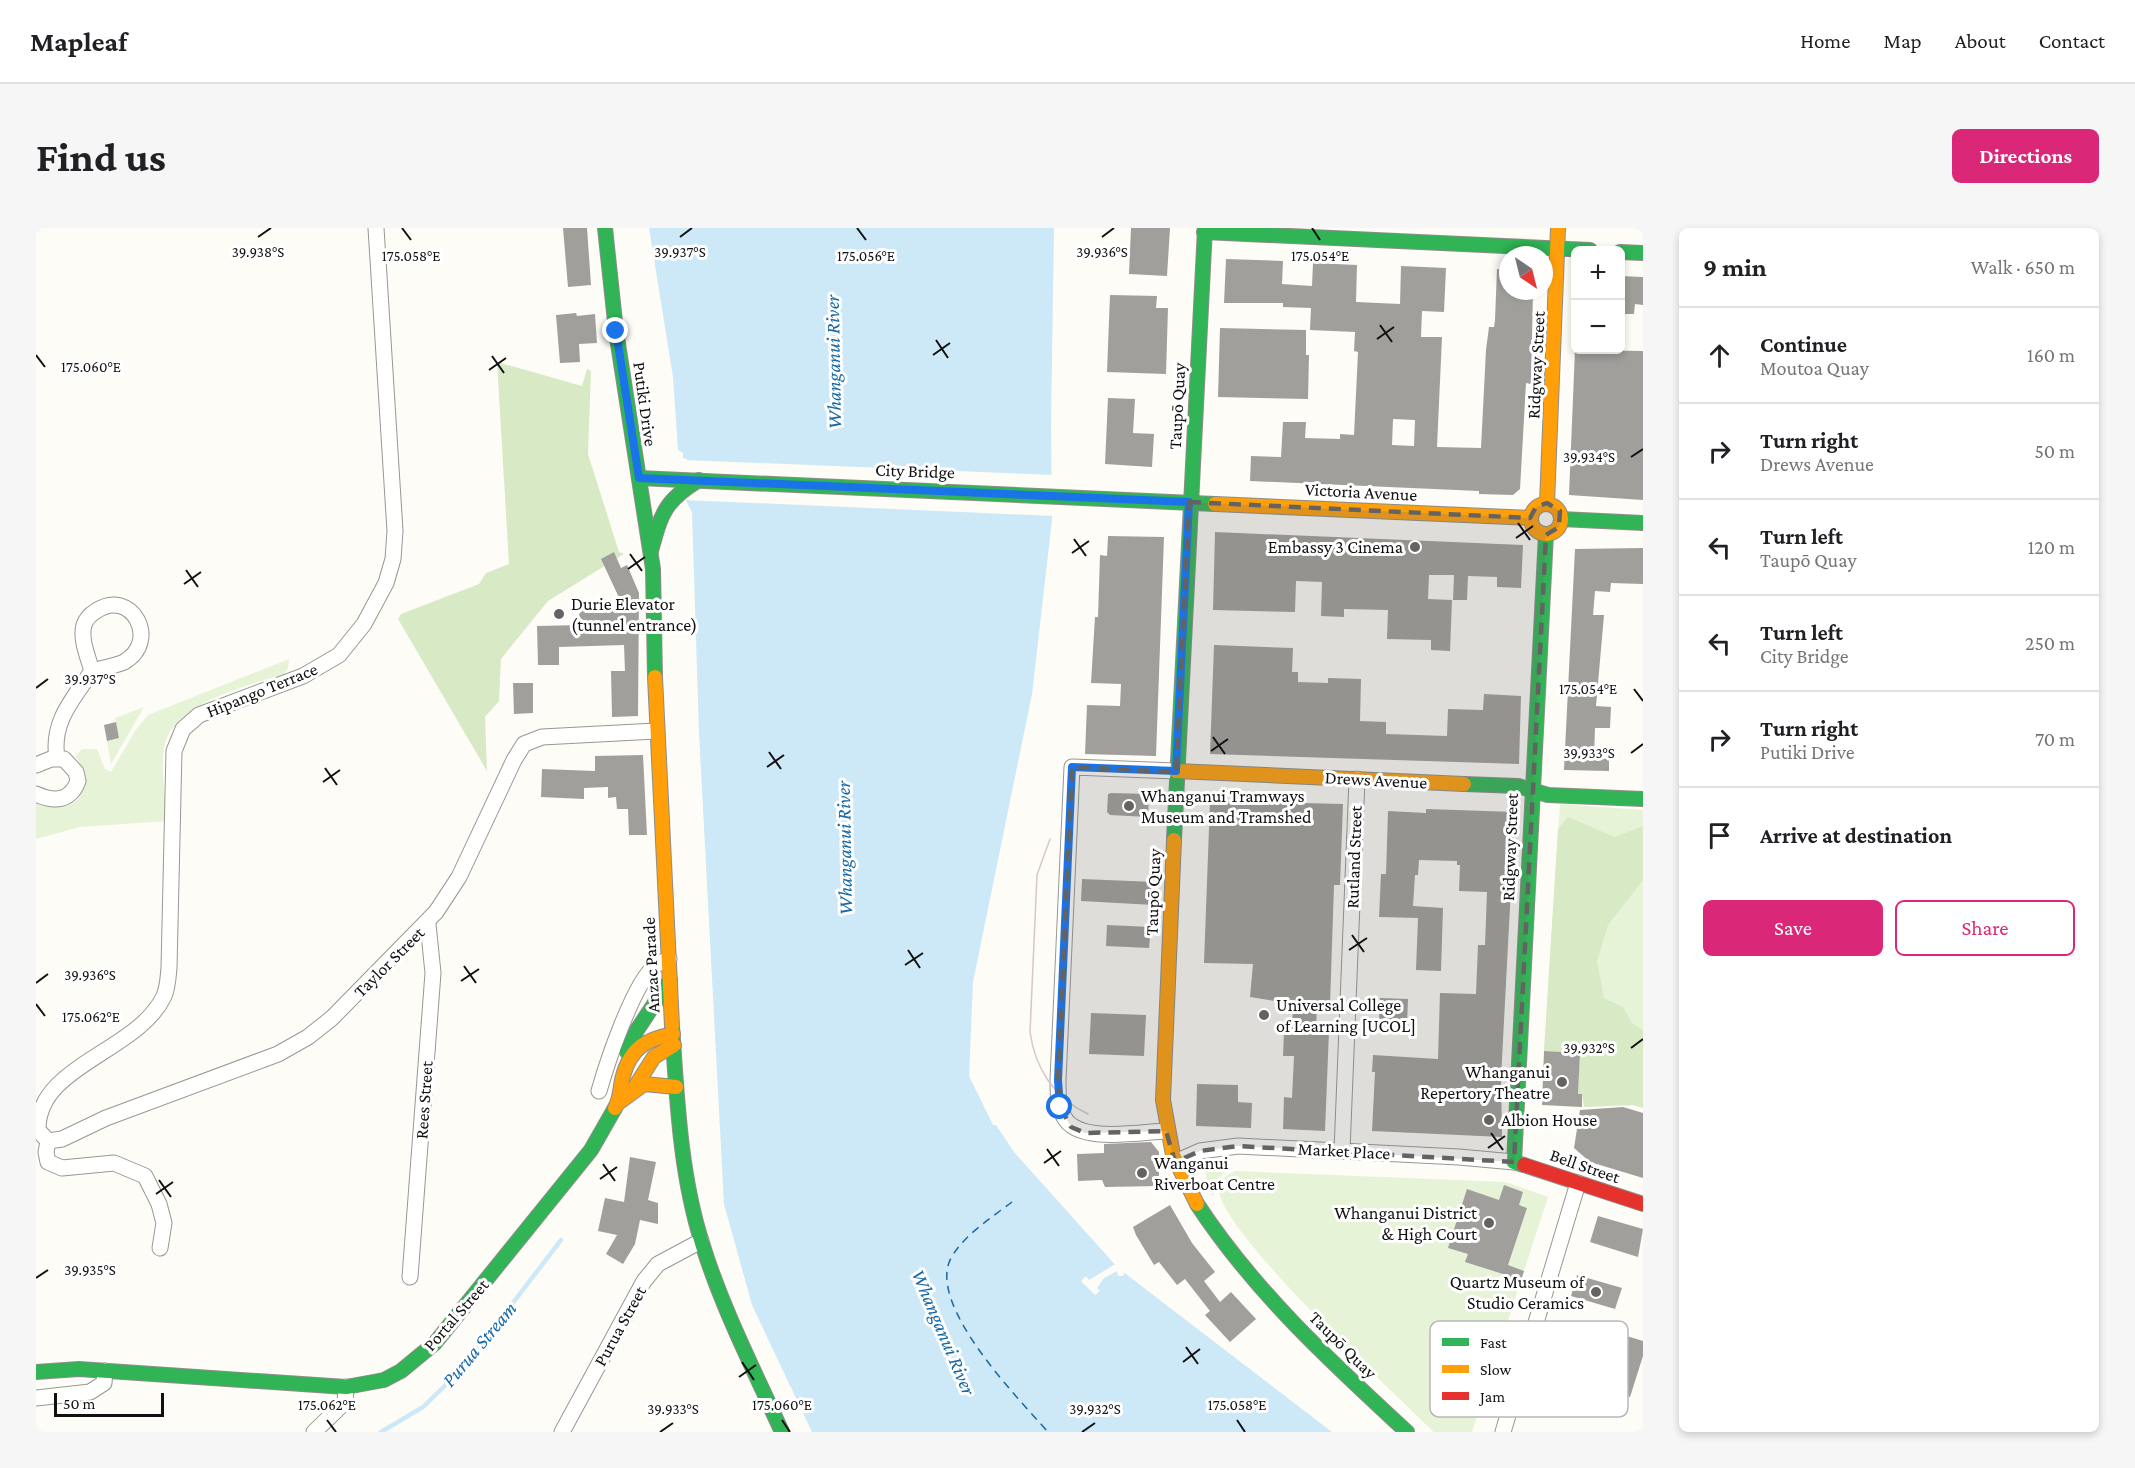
<!DOCTYPE html>
<html lang="en">
<head>
<meta charset="utf-8">
<style>
  :root { --surface:#fff; --page:#f6f6f6; --text:#202124; --muted:#757577; --line:#e0e0e0; --accent:#db2777 }
  body { margin:0; font-family:"Crimson Pro",serif; background:var(--page); color:var(--text) }
  .controls { position:absolute; right:18px; top:18px; display:grid; overflow:hidden; border-radius:9px; box-shadow:0 3px 9px #0003 }
  .controls button { width:54px; height:54px; display:grid; place-items:center; padding:0; border:0; border-bottom:2px solid var(--line); background:var(--surface); color:var(--text); font:30px sans-serif }
  .compass { position:absolute; left:1463px; top:18px; width:54px; height:54px; border-radius:50%; background:var(--surface); box-shadow:0 3px 9px #0003; rotate:145deg }
  .scale { position:absolute; left:18px; bottom:15px; width:110px; box-sizing:border-box; padding-left:6px; border:3px solid #111; border-top:0; font-size:16px; line-height:21px; white-space:nowrap; color:#111; -webkit-text-stroke:4px #fff; paint-order:stroke }
  .stop { position:absolute; width:18px; height:18px; margin:-14px; border:4px solid #1a73e8; border-radius:50%; background:#fff }
  .stop.end { background:#1a73e8; border-color:#fff; box-shadow:0 2px 6px #0008 }
  .list { margin:0; padding:0; list-style:none }
  h2 { display:flex; justify-content:space-between; align-items:center; height:78px; margin:0; padding:0 24px; font-size:26px }
  h2 small { font-size:20px; font-weight:400; color:var(--muted) }
  .list li { display:grid; grid-template-columns:39px 1fr auto; gap:18px; align-items:center; box-sizing:border-box; height:96px; padding:0 24px; border-top:2px solid var(--line) }
  .list b { display:block; font-size:22px; white-space:nowrap }
  .list p { margin:0; font-size:20px; white-space:nowrap; color:var(--muted) }
  .list em { font-size:20px; font-style:normal; color:var(--muted) }
  .actions { display:flex; gap:12px; padding:18px 24px }
  .actions a { flex:1; padding:14px 0; border:2px solid var(--accent); border-radius:9px; text-align:center; font-size:21px; color:var(--accent) }
  .actions .main { background:var(--accent); color:#fff }
  .icon { flex:none; width:33px; height:33px; fill:none; stroke:currentColor; stroke-width:2; stroke-linecap:round; stroke-linejoin:round }
  .map { position:relative; flex:none; width:1607px; height:1204px; overflow:hidden; border-radius:9px }
  header { display:flex; align-items:center; gap:36px; box-sizing:border-box; height:84px; padding:0 30px; background:var(--surface); border-bottom:2px solid var(--line) }
  header strong { font-size:28px }
  nav { display:flex; gap:33px; margin-inline-start:auto; font-size:21px }
  .intro { display:flex; align-items:center; justify-content:space-between; box-sizing:border-box; height:144px; padding:0 36px }
  h1 { margin:0; font-size:42px }
  .button { padding:15px 27px; border-radius:9px; background:var(--accent); color:#fff; font-size:21px; font-weight:700 }
  main { display:flex; gap:36px; padding:0 36px }
  aside { flex:1; background:var(--surface); border-radius:9px; box-shadow:0 3px 9px #0003 }
  .map>svg:first-child { display:block }
  .green { fill:#e7f3d7 }
  .forest { fill:#d8eac5 }
  .water { fill:#cde8f7 }
  .pier { fill:#fdfcf7 }
  .lines { fill:none; stroke-linecap:round; stroke-linejoin:round }
  .stream { stroke:#cde8f7; stroke-width:4.5 }
  .ferry { stroke:#1768a6; stroke-width:1.5; stroke-dasharray:8 6; stroke-linecap:butt }
  .building { fill:#a19f9c; fill-rule:evenodd }
  .street-casing { stroke:#979795; stroke-width:17 }
  .fast-casing { stroke:#8e8d8b; stroke-width:16 }
  .slow-casing { stroke:#8e8d8b; stroke-width:16 }
  .jam-casing { stroke:#8e8d8b; stroke-width:16 }
  .street { stroke:#fffffe; stroke-width:15 }
  .fast { stroke:#30b455; stroke-width:14 }
  .slow { stroke:#ff9f0a; stroke-width:14 }
  .jam { stroke:#e5322d; stroke-width:14 }
  .tram { stroke:#d9c6c7; stroke-width:1.5 }
  .route { stroke:#1a73e8; stroke-width:8 }
  .marked { fill:#646362; fill-opacity:0.2; stroke:#646362; stroke-width:4.5; stroke-dasharray:12 8; stroke-linejoin:round }
  .ticks { fill:none; stroke:#111; stroke-width:2 }
  .poi-dot { fill:#646362; stroke:#fff; stroke-width:2 }
  .labels { text-anchor:middle; dominant-baseline:central; stroke-width:6; stroke-linejoin:round; paint-order:stroke }
  .street-label { font-size:18px; fill:#111; stroke:#fff }
  .poi-label { font-size:18px; fill:#111; stroke:#fff; text-anchor:start }
  .water-label { font-size:20px; font-style:italic; fill:#1768a6; stroke:#fff }
  .key { fill:#fff; stroke:#b8b8b8; stroke-width:1.5 }
  .key-label { font-size:16px; fill:#111 }
  .ticks-label { font-size:15px; text-anchor:middle; fill:#111; stroke:#fff; stroke-width:6; stroke-linejoin:round; paint-order:stroke }
</style>
</head>
<body>
<header>
<strong>Mapleaf</strong>
<nav><a>Home</a><a>Map</a><a>About</a><a>Contact</a></nav>
</header>
<div class="intro"><h1>Find us</h1><a class="button">Directions</a></div>
<main>
<div class="map">
<svg width="1607" height="1204" viewBox="0 0 1607 1204">
  <rect width="100%" height="100%" fill="#fdfcf7"/>
  <g class="green">
    <path d="M253 431 252 440 248 446C212 458 135 475 128 520 124 542 130 570 131 593L44 599 0 611V573C8 573 15 579 23 579 51 578 54 545 39 528L46 521H61L69 541 75 544 99 503 112 487Z"/>
    <polygon points="108,479 75,536 71,513 83,510 79,490"/>
    <polygon points="1524,576 1607,582 1607,880 1597,877 1548,879 1546,866 1542,866 1544,825 1508,823"/>
    <polygon points="1192,932 1191,941 1180,954 1177,969 1170,956 1170,945 1178,935"/>
    <path d="M1200 943 1470 954 1512 969 1436 1204H1398C1361 1168 1184 1003 1183 962 1182 953 1192 945 1200 943Z"/>
  </g>
  <g class="forest">
    <polygon points="461,134 546,158 551,141 555,143 552,226 583,324 588,326 512,373 465,431 463,473 449,489 451,543 362,391 365,386 443,356 450,345 473,336"/>
    <polygon points="1532,589 1579,609 1607,598 1607,652 1572,697 1561,733 1568,770 1587,779 1596,795 1607,802 1607,880 1597,877 1548,879 1546,866 1542,866 1544,825 1508,823 1522,601"/>
  </g>
  <polygon class="water" points="613,0 1018,0 1015,198 1016,292 996,466 937,754 933,848 957,897 960,897 978,924 1082,1040 1296,1204 776,1204 716,1077 688,976 663,505 656,284 650,273 651,231 647,230 647,225 642,222 637,149"/>
  <g class="pier">
    <polygon points="650,232 1019,247 1019,288 648,272"/>
    <polygon points="1081,1035 1089,1042 1087,1048 1082,1048 1081,1043 1068,1050 1061,1060 1064,1063 1059,1067 1045,1053 1050,1048 1053,1052"/>
  </g>
  <g class="lines">
    <polyline class="stream" points="345,1204 387,1179 428,1139 525,1012"/>
    <path class="ferry" d="M976 974C955 990 928 1007 915 1030 890 1077 983 1171 1012 1204"/>
  </g>
  <g class="building">
    <polygon points="527,0 551,0 555,57 532,59"/>
    <polygon points="1095,0 1134,0 1131,48 1093,46"/>
    <path d="M1190 31 1247 33 1246 56 1276 58 1277 35 1321 37 1320 74 1364 76 1365 38 1410 40 1408 84 1386 83 1385 109H1406L1401 219 1445 220 1450 122 1453 99H1458L1459 92 1461 41 1472 42V63H1497L1495 156 1490 155 1484 261 1477 267 1443 266V263L1214 253 1215 228 1245 229 1247 194H1270L1269 210 1304 211V206L1318 207 1322 124 1318 123 1319 104 1274 102 1275 80 1247 79V75H1188ZM1357 191 1379 192 1378 218 1356 217Z"/>
    <polygon points="1584,48 1607,49 1607,77 1599,76 1598,86 1584,86"/>
    <polygon points="1074,67 1121,68 1120,80 1132,80 1130,146 1071,144"/>
    <polygon points="540,85 541,88 559,86 561,115 543,116 544,134 524,135 520,87"/>
    <polygon points="1184,100 1270,102 1270,127 1273,127 1272,171 1182,169"/>
    <polygon points="1539,122 1607,123 1607,272 1533,267"/>
    <polygon points="1072,170 1099,171 1097,205 1118,206 1116,239 1069,236"/>
    <polygon points="1179,304 1487,317 1485,360 1461,359 1461,349 1432,348 1431,372 1417,372 1418,347 1393,347 1392,371 1416,372 1414,423 1395,422 1395,412 1351,411 1352,382 1308,381 1308,389 1285,388 1286,354 1260,353 1259,384 1177,382"/>
    <polygon points="1072,308 1128,309 1120,528 1049,526 1051,477 1084,478 1085,456 1055,455 1059,389 1062,389 1064,327 1071,328"/>
    <polygon points="1607,320 1607,356 1575,355 1574,364 1559,363 1557,387 1568,387 1560,478 1575,479 1574,500 1559,500 1558,530 1573,531 1573,543 1528,542 1539,321"/>
    <polygon points="578,324 585,340 591,337 603,365 602,488 576,489 575,443 589,443 588,417 523,419 523,437 502,437 501,398 545,397 543,386 554,375 586,376 565,331"/>
    <polygon points="1178,417 1257,420 1256,444 1262,444 1262,454 1292,455 1292,450 1325,451 1324,493 1350,494 1350,506 1411,508 1412,481 1447,482 1448,466 1485,468 1483,536 1174,526"/>
    <polygon points="477,455 497,455 497,485 478,486"/>
    <polygon points="80,494 83,510 71,513 68,497"/>
    <polygon points="607,527 611,607 593,607 592,581 581,581 580,569 572,570 572,559 548,560 548,571 505,569 506,541 559,543 559,528"/>
    <polygon points="1075,565 1113,566 1112,589 1074,587 1071,584 1072,566"/>
    <polygon points="1174,573 1307,576 1304,657 1298,657 1294,777 1281,776 1280,802 1293,803 1289,903 1247,901 1248,869 1256,870 1258,828 1247,828 1248,804 1256,805 1257,776 1214,769 1217,736 1168,735"/>
    <polygon points="1390,581 1479,584 1465,850 1466,909 1336,903 1339,844 1336,844 1337,827 1402,831 1404,765 1440,766 1442,717 1449,717 1451,664 1423,663 1424,637 1421,637 1421,633 1383,632 1382,647 1379,647 1377,678 1407,680 1405,743 1380,742 1382,690 1343,689 1345,646 1350,646 1352,583 1390,585"/>
    <polygon points="1046,651 1119,654 1118,677 1045,673"/>
    <polygon points="1071,697 1115,699 1113,720 1070,718"/>
    <polygon points="1344,770 1372,771 1371,796 1343,795"/>
    <polygon points="1055,785 1110,787 1108,828 1053,826"/>
    <polygon points="1508,823 1544,825 1542,866 1546,866 1546,879 1506,877"/>
    <polygon points="1161,856 1202,857 1202,874 1216,875 1215,900 1160,898"/>
    <polygon points="1587,879 1607,885 1607,950 1554,934 1538,920 1544,882"/>
    <polygon points="1115,914 1123,924 1123,958 1069,959 1066,952 1042,953 1041,926 1068,925 1068,916"/>
    <polygon points="594,929 620,934 612,972 622,975 622,996 604,992 599,1016 587,1036 570,1026 581,1007 562,1003 569,970 588,974"/>
    <polygon points="1468,957 1487,964 1483,977 1491,980 1472,1037 1488,1043 1484,1056 1466,1050 1467,1046 1429,1034 1432,1026 1412,1020 1431,961 1463,972"/>
    <polygon points="1134,977 1156,1015 1179,1044 1168,1053 1184,1074 1195,1064 1220,1091 1194,1114 1169,1087 1174,1083 1149,1051 1141,1057 1123,1034 1118,1037 1100,1007 1097,999"/>
    <polygon points="1562,988 1607,1001 1602,1029 1554,1014"/>
    <polygon points="1541,1047 1586,1060 1579,1081 1535,1068"/>
    <polygon points="1568,1101 1607,1113 1607,1128 1594,1169 1524,1148 1535,1112 1563,1121"/>
  </g>
  <g class="lines">
    <g class="street-casing">
      <g id="street">
        <path d="M21 530C15 494 37 471 56 443 66 440 79 438 88 434 125 413 95 359 60 383 55 386 50 391 48 397 44 411 52 429 56 443"/>
        <path d="M0 537 15 531H28L40 544 42 553C34 574 18 574 0 566"/>
        <path d="M563 863C571 835 598 753 620 737 624 734 629 733 633 731"/>
        <path d="M1130 903C1104 904 1042 916 1028 889 1022 878 1022 864 1022 852L1036 539 1140 543"/>
        <path d="M12 913 2 902C1 837 102 824 128 768 132 759 132 749 133 740L138 523 147 501 163 487 267 448 303 427 328 396 350 355 357 331 359 303 340 0"/>
        <polyline points="12,913 26,911 70,890 242,826 272,809 296,790 400,684 423,649 478,532 488,516 506,509 620,503"/>
        <polyline points="12,913 10,924 12,934 26,940 78,935 109,948 123,976 128,995 124,1020"/>
        <polyline points="1306,923 1321,551"/>
        <polyline points="1139,934 1164,923 1202,918 1423,929 1478,934"/>
        <polyline points="374,1049 397,745 392,696"/>
        <polyline points="0,1170 54,1164 68,1155 69,1143"/>
        <polyline points="278,1204 309,1174 310,1159"/>
        <polyline points="526,1204 608,1053 622,1036 665,1013"/>
        <polyline points="1467,1204 1542,955"/>
      </g>
    </g>
    <g class="fast-casing">
      <g id="fast">
        <polyline points="569,0 580,103 617,341 619,449"/>
        <polyline points="1168,4 1554,22"/>
        <polyline points="1584,24 1607,25"/>
        <polyline points="603,250 1179,276"/>
        <polyline points="1525,291 1607,295"/>
        <path d="M615 323C625 286 629 272 663 252"/>
        <polyline points="1428,556 1482,558 1512,567 1607,571"/>
        <polyline points="1138,612 1169,0"/>
        <path d="M636 798C641 870 644 946 666 1015 686 1080 718 1142 746 1204"/>
        <polyline points="591,824 601,802 634,752"/>
        <polyline points="1488,937 1478,934 1510,306"/>
        <path d="M1161 976C1218 1063 1294 1133 1371 1204"/>
        <polyline points="0,1144 43,1141 310,1159 348,1152 365,1143 399,1115 555,922 579,880"/>
      </g>
    </g>
    <g class="slow-casing">
      <g id="slow">
        <polyline points="1511,275 1522,0"/>
        <circle cx="1510" cy="291" r="15"/>
        <polyline points="1179,276 1495,290"/>
        <polyline points="619,449 636,798"/>
        <polyline points="1140,543 1428,556"/>
        <polyline points="1138,612 1127,872 1137,927 1161,976"/>
        <polyline points="597,862 618,829 638,817"/>
        <polyline points="582,875 608,856 640,859"/>
        <path d="M579 880C585 870 584 858 587 848 595 819 611 811 637 806"/>
      </g>
    </g>
    <g class="jam-casing">
      <polyline id="jam" points="1488,937 1607,976"/>
    </g>
    <use href="#street" class="street"/>
    <use href="#fast" class="fast"/>
    <use href="#slow" class="slow"/>
    <use href="#jam" class="jam"/>
    <path class="tram" d="M1014 611 1001 647 994 804C999 840 1018 870 1052 886"/>
  </g>
  <g class="lines">
    <polyline class="route" points="580,103 603,250 1153,274 1140,543 1036,539 1022,852 1024,879"/>
  </g>
  <path class="marked" d="M1153 274 1494 290 1500 279 1511 275 1524 283 1523 299 1510 307 1478 934 1202 918 1164 923 1139 934 1130 903 1049 905 1035 899 1024 879 1022 852 1036 539 1140 544Z"/>
  <path class="ticks" d="M366 0 375 12M821 0 830 12M1276 0 1284 12M222 9 235 0M644 9 656 0M1066 9 1078 0M1344 97 1356 114M1341 111 1358 99M900 112 912 130M0 127 9 139M897 127 914 115M456 128 468 145M453 142 470 130M1595 229 1607 221M1482 295 1494 312M1480 310 1497 298M1038 311 1050 328M1036 325 1053 313M594 326 606 343M592 341 609 329M150 342 162 359M148 356 165 344M0 460 12 451M1598 461 1607 473M1177 509 1189 526M1175 523 1192 511M733 524 745 541M1595 525 1607 516M731 539 748 527M289 540 301 557M287 554 304 542M1316 707 1328 724M872 722 884 740M1313 722 1331 710M869 737 887 725M428 738 440 755M425 753 443 741M0 755 12 746M0 776 9 788M1595 820 1607 811M1455 905 1467 922M1452 920 1469 908M1011 921 1023 938M1008 935 1025 923M567 936 579 953M564 951 581 939M123 952 135 969M120 966 137 954M0 1050 12 1042M1150 1119 1162 1136M706 1134 718 1152M1147 1134 1164 1121M703 1149 720 1137M291 1192 300 1204M746 1192 754 1204M1201 1192 1209 1204M624 1204 637 1195M1046 1204 1059 1195"/>
  <g class="poi-dot">
    <circle cx="1379" cy="319" r="6"/>
    <circle cx="523" cy="386" r="6"/>
    <circle cx="1093" cy="578" r="6"/>
    <circle cx="1228" cy="787" r="6"/>
    <circle cx="1526" cy="854" r="6"/>
    <circle cx="1453" cy="892" r="6"/>
    <circle cx="1106" cy="945" r="6"/>
    <circle cx="1453" cy="995" r="6"/>
    <circle cx="1560" cy="1064" r="6"/>
  </g>
  <g class="labels">
    <g class="street-label">
      <text transform="translate(1500 137) rotate(-87)">Ridgway Street</text>
      <text transform="translate(609 176) rotate(82)">Putiki Drive</text>
      <text transform="translate(1141 178) rotate(-87)">Taupō Quay</text>
      <text transform="translate(879 243) rotate(2)">City Bridge</text>
      <text transform="translate(1325 264) rotate(3)">Victoria Avenue</text>
      <text transform="translate(226 462) rotate(-22)">Hipango Terrace</text>
      <text transform="translate(1340 552) rotate(3)">Drews Avenue</text>
      <text transform="translate(1474 619) rotate(-88)">Ridgway Street</text>
      <text transform="translate(1318 629) rotate(-88)">Rutland Street</text>
      <text transform="translate(1117 664) rotate(-88)">Taupō Quay</text>
      <text transform="translate(353 734) rotate(-45)">Taylor Street</text>
      <text transform="translate(615 737) rotate(-93)">Anzac Parade</text>
      <text transform="translate(388 872) rotate(-86)">Rees Street</text>
      <text transform="translate(1308 923) rotate(3)">Market Place</text>
      <text transform="translate(1549 938) rotate(19)">Bell Street</text>
      <text transform="translate(420 1087) rotate(-49)">Portal Street</text>
      <text transform="translate(584 1098) rotate(-61)">Purua Street</text>
      <text transform="translate(1307 1117) rotate(45)">Taupō Quay</text>
    </g>
    <g class="poi-label">
      <text x="1367" y="319" text-anchor="end">Embassy 3 Cinema</text>
      <text x="535" y="376">Durie Elevator<tspan x="535" dy="21">(tunnel entrance)</tspan></text>
      <text x="1105" y="568">Whanganui Tramways<tspan x="1105" dy="21">Museum and Tramshed</tspan></text>
      <text x="1240" y="777">Universal College<tspan x="1240" dy="21">of Learning [UCOL]</tspan></text>
      <text x="1514" y="844" text-anchor="end">Whanganui<tspan x="1514" dy="21">Repertory Theatre</tspan></text>
      <text x="1465" y="892">Albion House</text>
      <text x="1118" y="935">Wanganui<tspan x="1118" dy="21">Riverboat Centre</tspan></text>
      <text x="1441" y="985" text-anchor="end">Whanganui District<tspan x="1441" dy="21">&amp; High Court</tspan></text>
      <text x="1548" y="1054" text-anchor="end">Quartz Museum of<tspan x="1548" dy="21">Studio Ceramics</tspan></text>
    </g>
    <g class="water-label">
      <text transform="translate(797 134) rotate(-91)">Whanganui River</text>
      <text transform="translate(808 620) rotate(-91)">Whanganui River</text>
      <text transform="translate(908 1104) rotate(67)">Whanganui River</text>
      <text transform="translate(443 1116) rotate(-50)">Purua Stream</text>
    </g>
  </g>
  <rect x="1394" y="1093" width="198" height="96" rx="9" class="key"/>
  <rect x="1406" y="1110" width="27" height="8" fill="#30b455"/>
  <rect x="1406" y="1137" width="27" height="8" fill="#ff9f0a"/>
  <rect x="1406" y="1164" width="27" height="8" fill="#e5322d"/>
  <g class="key-label">
    <text x="1444" y="1120">Fast</text>
    <text x="1444" y="1147">Slow</text>
    <text x="1444" y="1174">Jam</text>
  </g>
  <g class="ticks-label">
    <text x="222" y="29">39.938°S</text>
    <text x="644" y="29">39.937°S</text>
    <text x="1066" y="29">39.936°S</text>
    <text x="375" y="33">175.058°E</text>
    <text x="830" y="33">175.056°E</text>
    <text x="1284" y="33">175.054°E</text>
    <text x="55" y="144">175.060°E</text>
    <text x="1553" y="234">39.934°S</text>
    <text x="54" y="456">39.937°S</text>
    <text x="1552" y="466">175.054°E</text>
    <text x="1553" y="530">39.933°S</text>
    <text x="54" y="752">39.936°S</text>
    <text x="55" y="794">175.062°E</text>
    <text x="1553" y="825">39.932°S</text>
    <text x="54" y="1047">39.935°S</text>
    <text x="291" y="1182">175.062°E</text>
    <text x="746" y="1182">175.060°E</text>
    <text x="1201" y="1182">175.058°E</text>
    <text x="637" y="1186">39.933°S</text>
    <text x="1059" y="1186">39.932°S</text>
  </g>
</svg>
<div class="controls">
<button>+</button>
<button>−</button>
</div>
<svg class="compass" viewBox="-18 -18 36 36"><path d="M0-13l5 13h-10z" fill="#e53935"/><path d="M0 13l5-13h-10z" fill="#757577"/></svg>
<div class="scale">50 m</div>
<div class="stop" style="left:1024px;top:879px"></div>
<div class="stop end" style="left:580px;top:103px"></div>
</div>
<aside>
<h2>9 min<small>Walk · 650 m</small></h2>
<ul class="list">
<li><svg class="icon" aria-label="ahead" viewBox="0 0 24 24"><path d="M12 20V5M6 11l6-6 6 6"/></svg><div><b>Continue</b><p>Moutoa Quay</p></div><em>160 m</em></li>
<li><svg class="icon" aria-label="right" viewBox="0 0 24 24"><path d="M7 20v-9h11M14 6l5 5-5 5"/></svg><div><b>Turn right</b><p>Drews Avenue</p></div><em>50 m</em></li>
<li><svg class="icon" aria-label="left" viewBox="0 0 24 24"><path d="M17 20v-9H6M10 6l-5 5 5 5"/></svg><div><b>Turn left</b><p>Taupō Quay</p></div><em>120 m</em></li>
<li><svg class="icon" aria-label="left" viewBox="0 0 24 24"><path d="M17 20v-9H6M10 6l-5 5 5 5"/></svg><div><b>Turn left</b><p>City Bridge</p></div><em>250 m</em></li>
<li><svg class="icon" aria-label="right" viewBox="0 0 24 24"><path d="M7 20v-9h11M14 6l5 5-5 5"/></svg><div><b>Turn right</b><p>Putiki Drive</p></div><em>70 m</em></li>
<li><svg class="icon" aria-label="arrive" viewBox="0 0 24 24"><path d="M6 21V4h12l-3 4 3 4H6"/></svg><div><b>Arrive at destination</b></div></li>
</ul>
<div class="actions"><a class="main">Save</a><a>Share</a></div>
</aside>
</main>
</body>
</html>
